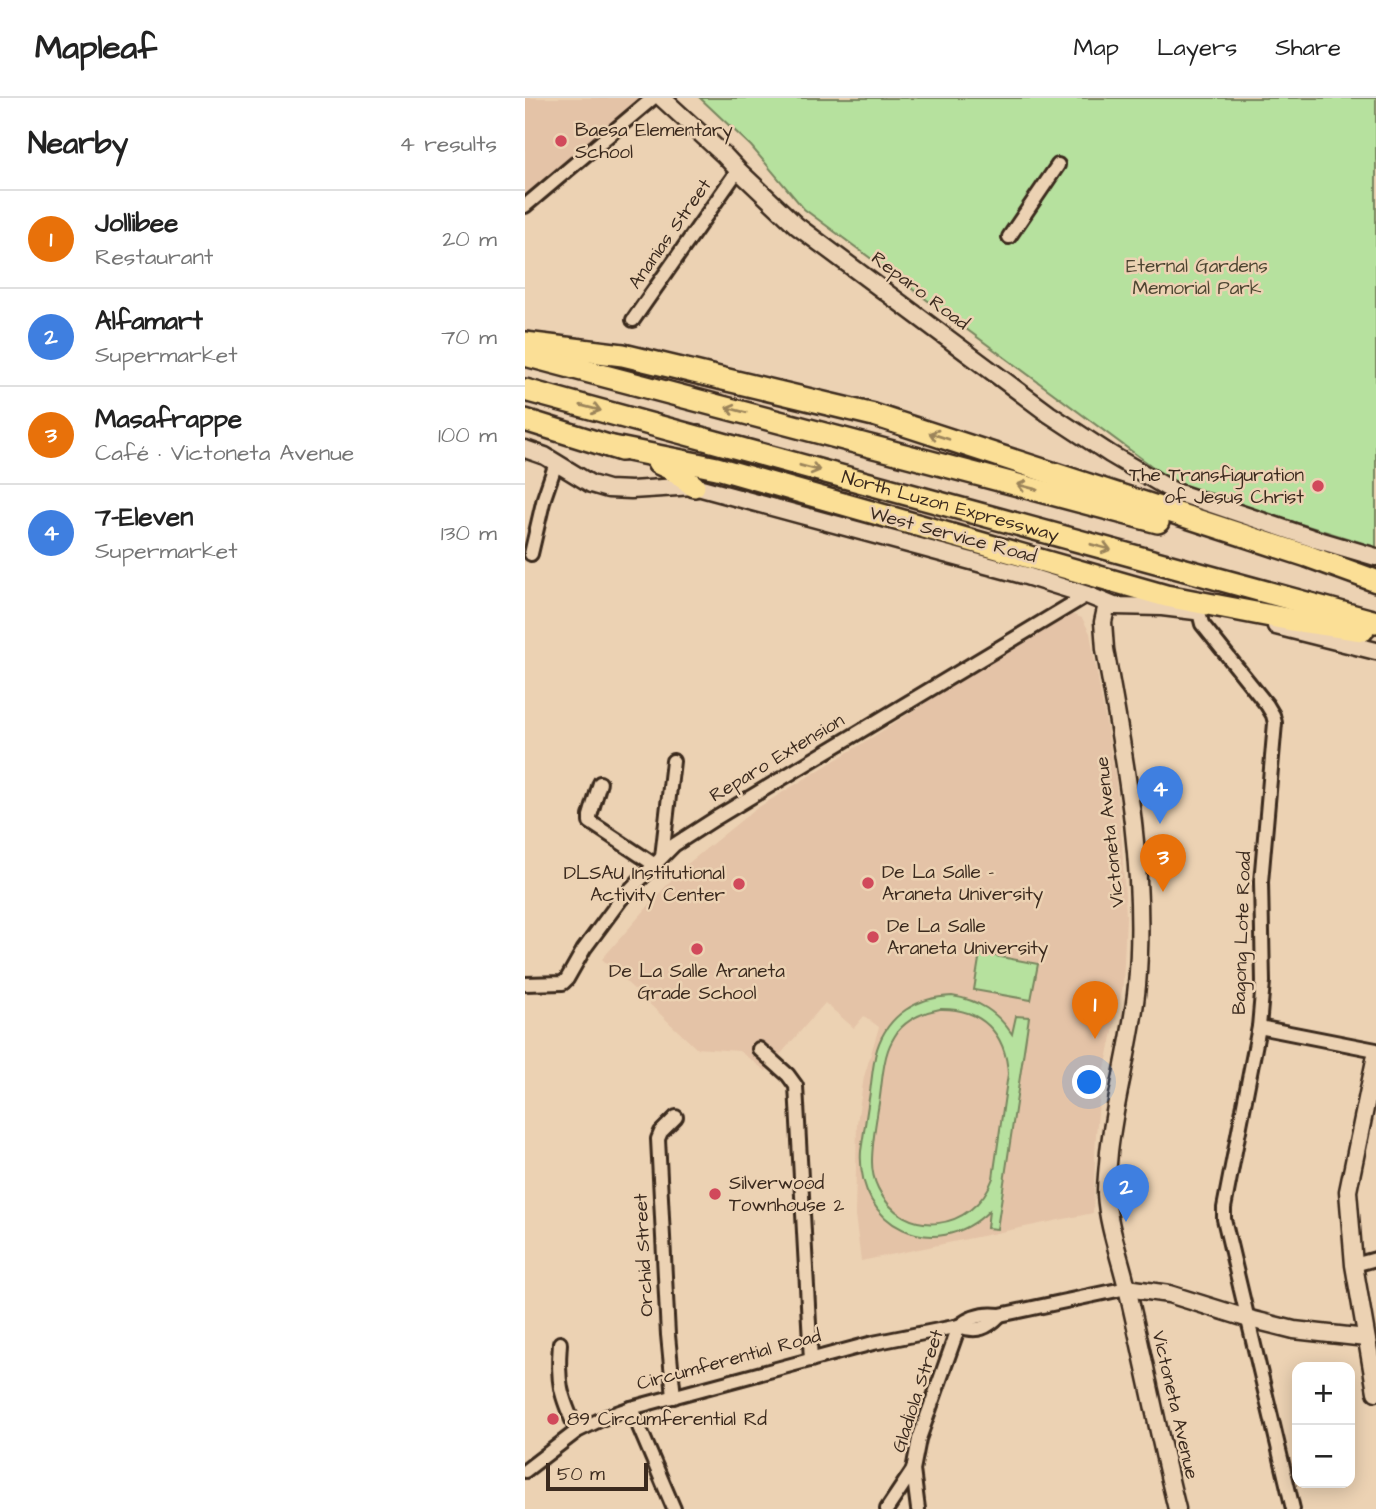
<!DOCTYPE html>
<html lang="en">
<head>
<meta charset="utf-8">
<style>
  :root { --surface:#fff; --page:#f2f2f2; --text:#222; --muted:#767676; --line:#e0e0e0; --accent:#1a73e8 }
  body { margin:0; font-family:"Architects Daughter",sans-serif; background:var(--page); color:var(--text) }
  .controls { position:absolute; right:21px; bottom:21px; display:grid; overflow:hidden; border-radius:14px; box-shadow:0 4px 18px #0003 }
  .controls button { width:63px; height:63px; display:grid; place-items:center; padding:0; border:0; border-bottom:2px solid var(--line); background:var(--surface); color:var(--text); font:35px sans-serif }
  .scale { position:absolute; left:21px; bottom:18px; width:102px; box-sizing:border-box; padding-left:7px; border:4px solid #3b2a1e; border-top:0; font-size:19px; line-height:24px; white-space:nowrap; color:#3b2a1e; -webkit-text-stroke:5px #ecd2b3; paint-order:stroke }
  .you { position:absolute; left:565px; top:985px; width:24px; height:24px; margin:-18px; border:5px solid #fff; border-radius:50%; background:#1a73e8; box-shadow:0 0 0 10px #1a73e833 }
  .badge { display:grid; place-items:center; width:46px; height:46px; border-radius:50%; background:var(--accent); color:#fff; font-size:23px; font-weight:700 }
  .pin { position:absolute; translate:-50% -58px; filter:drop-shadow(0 2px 4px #0008) }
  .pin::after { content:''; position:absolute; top:37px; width:24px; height:21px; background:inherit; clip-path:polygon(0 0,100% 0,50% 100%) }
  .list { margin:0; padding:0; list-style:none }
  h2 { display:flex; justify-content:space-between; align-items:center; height:91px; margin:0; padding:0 28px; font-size:30px }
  h2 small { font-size:23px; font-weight:400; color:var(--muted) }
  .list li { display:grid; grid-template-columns:46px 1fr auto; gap:21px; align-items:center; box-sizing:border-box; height:98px; padding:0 28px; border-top:2px solid var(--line) }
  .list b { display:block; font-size:26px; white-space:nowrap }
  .list p { margin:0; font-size:23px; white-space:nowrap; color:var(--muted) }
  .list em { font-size:23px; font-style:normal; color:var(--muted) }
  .map { position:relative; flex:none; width:851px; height:1411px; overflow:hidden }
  header { display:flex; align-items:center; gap:42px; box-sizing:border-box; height:98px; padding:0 35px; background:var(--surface); border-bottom:2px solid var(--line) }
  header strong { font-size:33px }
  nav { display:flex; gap:38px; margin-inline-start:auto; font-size:24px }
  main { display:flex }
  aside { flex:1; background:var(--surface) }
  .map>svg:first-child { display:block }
  .built { fill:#e4c3a7 }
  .green { fill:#b6e19e; stroke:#78865e; stroke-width:2; fill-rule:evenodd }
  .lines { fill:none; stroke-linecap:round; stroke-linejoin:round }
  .street-casing { stroke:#3b2a1e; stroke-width:18 }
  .secondary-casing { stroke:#3b2a1e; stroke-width:21 }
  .highway-casing { stroke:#3b2a1e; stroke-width:26 }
  .street { stroke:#ecd2b3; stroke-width:12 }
  .secondary { stroke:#ecd2b3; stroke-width:16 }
  .highway { stroke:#fbdf96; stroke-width:21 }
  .oneway { stroke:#9b845a }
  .poi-dot { fill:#d1495b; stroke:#ecd2b3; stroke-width:2.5 }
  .labels { text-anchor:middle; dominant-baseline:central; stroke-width:5; stroke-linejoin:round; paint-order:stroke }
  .poi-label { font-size:19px; fill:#3b2a1e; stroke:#ecd2b3; text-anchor:start }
  .street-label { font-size:19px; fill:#3b2a1e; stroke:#ecd2b3 }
  .park-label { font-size:19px; fill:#4d4531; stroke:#ecd2b3 }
</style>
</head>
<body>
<header>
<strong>Mapleaf</strong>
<nav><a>Map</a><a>Layers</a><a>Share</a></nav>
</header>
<main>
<aside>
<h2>Nearby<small>4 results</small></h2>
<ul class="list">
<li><span class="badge" style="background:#e8710a">1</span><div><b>Jollibee</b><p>Restaurant</p></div><em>20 m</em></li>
<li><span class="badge" style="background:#3f7fe0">2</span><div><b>Alfamart</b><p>Supermarket</p></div><em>70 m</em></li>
<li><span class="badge" style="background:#e8710a">3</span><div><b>Masafrappe</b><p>Café · Victoneta Avenue</p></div><em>100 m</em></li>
<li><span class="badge" style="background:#3f7fe0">4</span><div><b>7-Eleven</b><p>Supermarket</p></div><em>130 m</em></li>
</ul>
</aside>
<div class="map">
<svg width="851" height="1411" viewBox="0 0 851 1411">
  <rect width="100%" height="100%" fill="#ecd2b3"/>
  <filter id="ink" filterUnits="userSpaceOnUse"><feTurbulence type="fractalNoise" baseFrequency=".0143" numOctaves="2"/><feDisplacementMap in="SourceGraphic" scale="14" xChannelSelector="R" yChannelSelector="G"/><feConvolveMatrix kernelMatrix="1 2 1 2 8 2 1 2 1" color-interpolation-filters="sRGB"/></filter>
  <g filter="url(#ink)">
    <g class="built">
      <polygon points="0,0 121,0 0,107"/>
      <polygon points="546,516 557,520 565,535 590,676 597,744 601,818 598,888 575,994 571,1036 568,1115 336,1163 330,1117 332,1025 339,979 354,929 339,918 329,930 300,905 241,973 214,953 171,950 77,861 155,772 229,712 346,640 447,575"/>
    </g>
    <g class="green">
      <polygon points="175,0 851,0 851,449 655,389 279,111 226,48"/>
      <polygon points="455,855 513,866 506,902 449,892"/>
      <path d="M427 898C454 902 472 914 487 936L491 918 504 919 472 1131 462 1130 464 1113C410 1166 331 1129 336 1053 339 1033 342 1014 345 994 347 979 348 964 352 951 363 916 393 899 427 898ZM415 911C456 910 481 935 483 976L468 1080C449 1133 378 1144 353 1090 349 1082 347 1073 347 1064 347 1044 351 1024 354 1005 357 988 357 969 363 952 365 946 369 939 373 933 384 920 399 914 415 911Z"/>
    </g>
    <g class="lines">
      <g class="street-casing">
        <g id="street">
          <polyline points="0,108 128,0"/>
          <polyline points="484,139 533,67"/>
          <polyline points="108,222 213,72"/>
          <polyline points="6,456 19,400 31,365"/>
          <polyline points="674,514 677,526 742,607 748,617 750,625 736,784 738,884 734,929 699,1110 699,1121 768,1411"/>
          <polyline points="75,685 65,718 65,724 130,767"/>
          <polyline points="137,759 148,663"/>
          <polyline points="0,886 38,885 42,881 59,851 96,801 149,747 191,720 562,497"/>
          <polyline points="734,929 851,952"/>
          <polyline points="234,951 263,977 271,988 286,1262"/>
          <polyline points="829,1167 851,1161"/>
          <path d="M35 1245C32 1284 35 1297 52 1333"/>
          <polyline points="149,1299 143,1237 133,1041 136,1034 151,1019"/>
          <polyline points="106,1310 149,1411"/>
          <path d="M0 1373 52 1333 81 1319 106 1310 348 1245 434 1228C452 1235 463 1230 475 1217"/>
          <polyline points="362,1411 388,1372"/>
          <path d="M393 1411 388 1372 394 1341 434 1228C446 1218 460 1215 475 1217L602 1190"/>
        </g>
      </g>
      <g class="secondary-casing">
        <g id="secondary">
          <polyline points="137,0 199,57 213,72 272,128 524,316 585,356 648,393 790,441 851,459"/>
          <polyline points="0,351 20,358 66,386 83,391 106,392 169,388 498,477 562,497 589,508 637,509 670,513"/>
          <path d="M582 506 578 524 580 551C600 662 622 774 612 887 607 943 590 998 584 1054 583 1068 581 1082 581 1096 583 1129 596 1162 603 1194 620 1266 634 1339 652 1411"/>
          <polyline points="751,528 851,553"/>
          <polyline points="851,957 823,1093 829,1167 851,1294"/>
          <polyline points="602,1190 644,1196 721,1220 769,1232 841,1240"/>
        </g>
      </g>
      <g class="highway-casing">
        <g id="highway">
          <polyline points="0,245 98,257 349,317 782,458 851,483"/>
          <polyline points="0,257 633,424"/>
          <path id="s1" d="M0 292 851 524"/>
          <polyline points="0,322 96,352"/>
          <polyline points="83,348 192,370 641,498 767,522 838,532"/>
          <polyline points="133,365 148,372 169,388"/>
        </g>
      </g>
      <use href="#street" class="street"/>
      <use href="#secondary" class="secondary"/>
      <use href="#highway" class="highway"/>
    </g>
    <defs><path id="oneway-shaft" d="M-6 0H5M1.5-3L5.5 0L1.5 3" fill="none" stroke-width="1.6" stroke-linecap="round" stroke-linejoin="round" transform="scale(1.75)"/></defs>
    <g class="oneway">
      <use href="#oneway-shaft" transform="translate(66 310) rotate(15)"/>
      <use href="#oneway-shaft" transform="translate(211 312) rotate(-165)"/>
      <use href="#oneway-shaft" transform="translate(414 338) rotate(-162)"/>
      <use href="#oneway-shaft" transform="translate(285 370) rotate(15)"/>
      <use href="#oneway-shaft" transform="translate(502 389) rotate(-165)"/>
      <use href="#oneway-shaft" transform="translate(576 449) rotate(15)"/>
    </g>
  </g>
  <g class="poi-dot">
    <circle cx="36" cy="43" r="7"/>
    <circle cx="793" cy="388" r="7"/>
    <circle cx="343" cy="785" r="7"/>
    <circle cx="214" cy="786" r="7"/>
    <circle cx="348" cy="839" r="7"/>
    <circle cx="172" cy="851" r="7"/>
    <circle cx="190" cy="1096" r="7"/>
    <circle cx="28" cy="1321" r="7"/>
  </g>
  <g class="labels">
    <g class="poi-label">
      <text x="50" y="32">Baesa Elementary<tspan x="50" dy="22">School</tspan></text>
      <text x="779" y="377" text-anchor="end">The Transfiguration<tspan x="779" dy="22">of Jesus Christ</tspan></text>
      <text x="357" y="774">De La Salle -<tspan x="357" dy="22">Araneta University</tspan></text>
      <text x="200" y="775" text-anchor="end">DLSAU Institutional<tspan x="200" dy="22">Activity Center</tspan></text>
      <text x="362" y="828">De La Salle<tspan x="362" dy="22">Araneta University</tspan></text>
      <text x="172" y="873" text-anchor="middle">De La Salle Araneta<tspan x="172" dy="22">Grade School</tspan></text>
      <text x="204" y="1085">Silverwood<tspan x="204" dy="22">Townhouse 2</tspan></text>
      <text x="42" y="1321">89 Circumferential Rd</text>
    </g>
    <g class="street-label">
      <text transform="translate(145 136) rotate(-55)">Ananias Street</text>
      <text transform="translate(395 193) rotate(37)">Reparo Road</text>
      <text stroke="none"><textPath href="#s1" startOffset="441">North Luzon Expressway</textPath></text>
      <text transform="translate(428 437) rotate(15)">West Service Road</text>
      <text transform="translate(252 660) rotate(-31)">Reparo Extension</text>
      <text transform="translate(585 734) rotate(-96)">Victoneta Avenue</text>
      <text transform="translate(717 835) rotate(-88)">Bagong Lote Road</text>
      <text transform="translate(119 1157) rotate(-93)">Orchid Street</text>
      <text transform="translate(204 1262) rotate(-15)">Circumferential Road</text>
      <text transform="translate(393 1293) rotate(-72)">Gladiola Street</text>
      <text transform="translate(650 1307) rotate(77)">Victoneta Avenue</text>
    </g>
    <g class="park-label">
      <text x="672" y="168">Eternal Gardens<tspan x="672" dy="22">Memorial Park</tspan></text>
    </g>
  </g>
</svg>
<div class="controls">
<button>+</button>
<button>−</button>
</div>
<div class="scale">50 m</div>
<div class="you"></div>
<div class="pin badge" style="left:570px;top:941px;background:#e8710a">1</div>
<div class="pin badge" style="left:601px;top:1124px;background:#3f7fe0">2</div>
<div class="pin badge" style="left:638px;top:794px;background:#e8710a">3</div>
<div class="pin badge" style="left:635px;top:726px;background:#3f7fe0">4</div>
</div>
</main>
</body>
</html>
